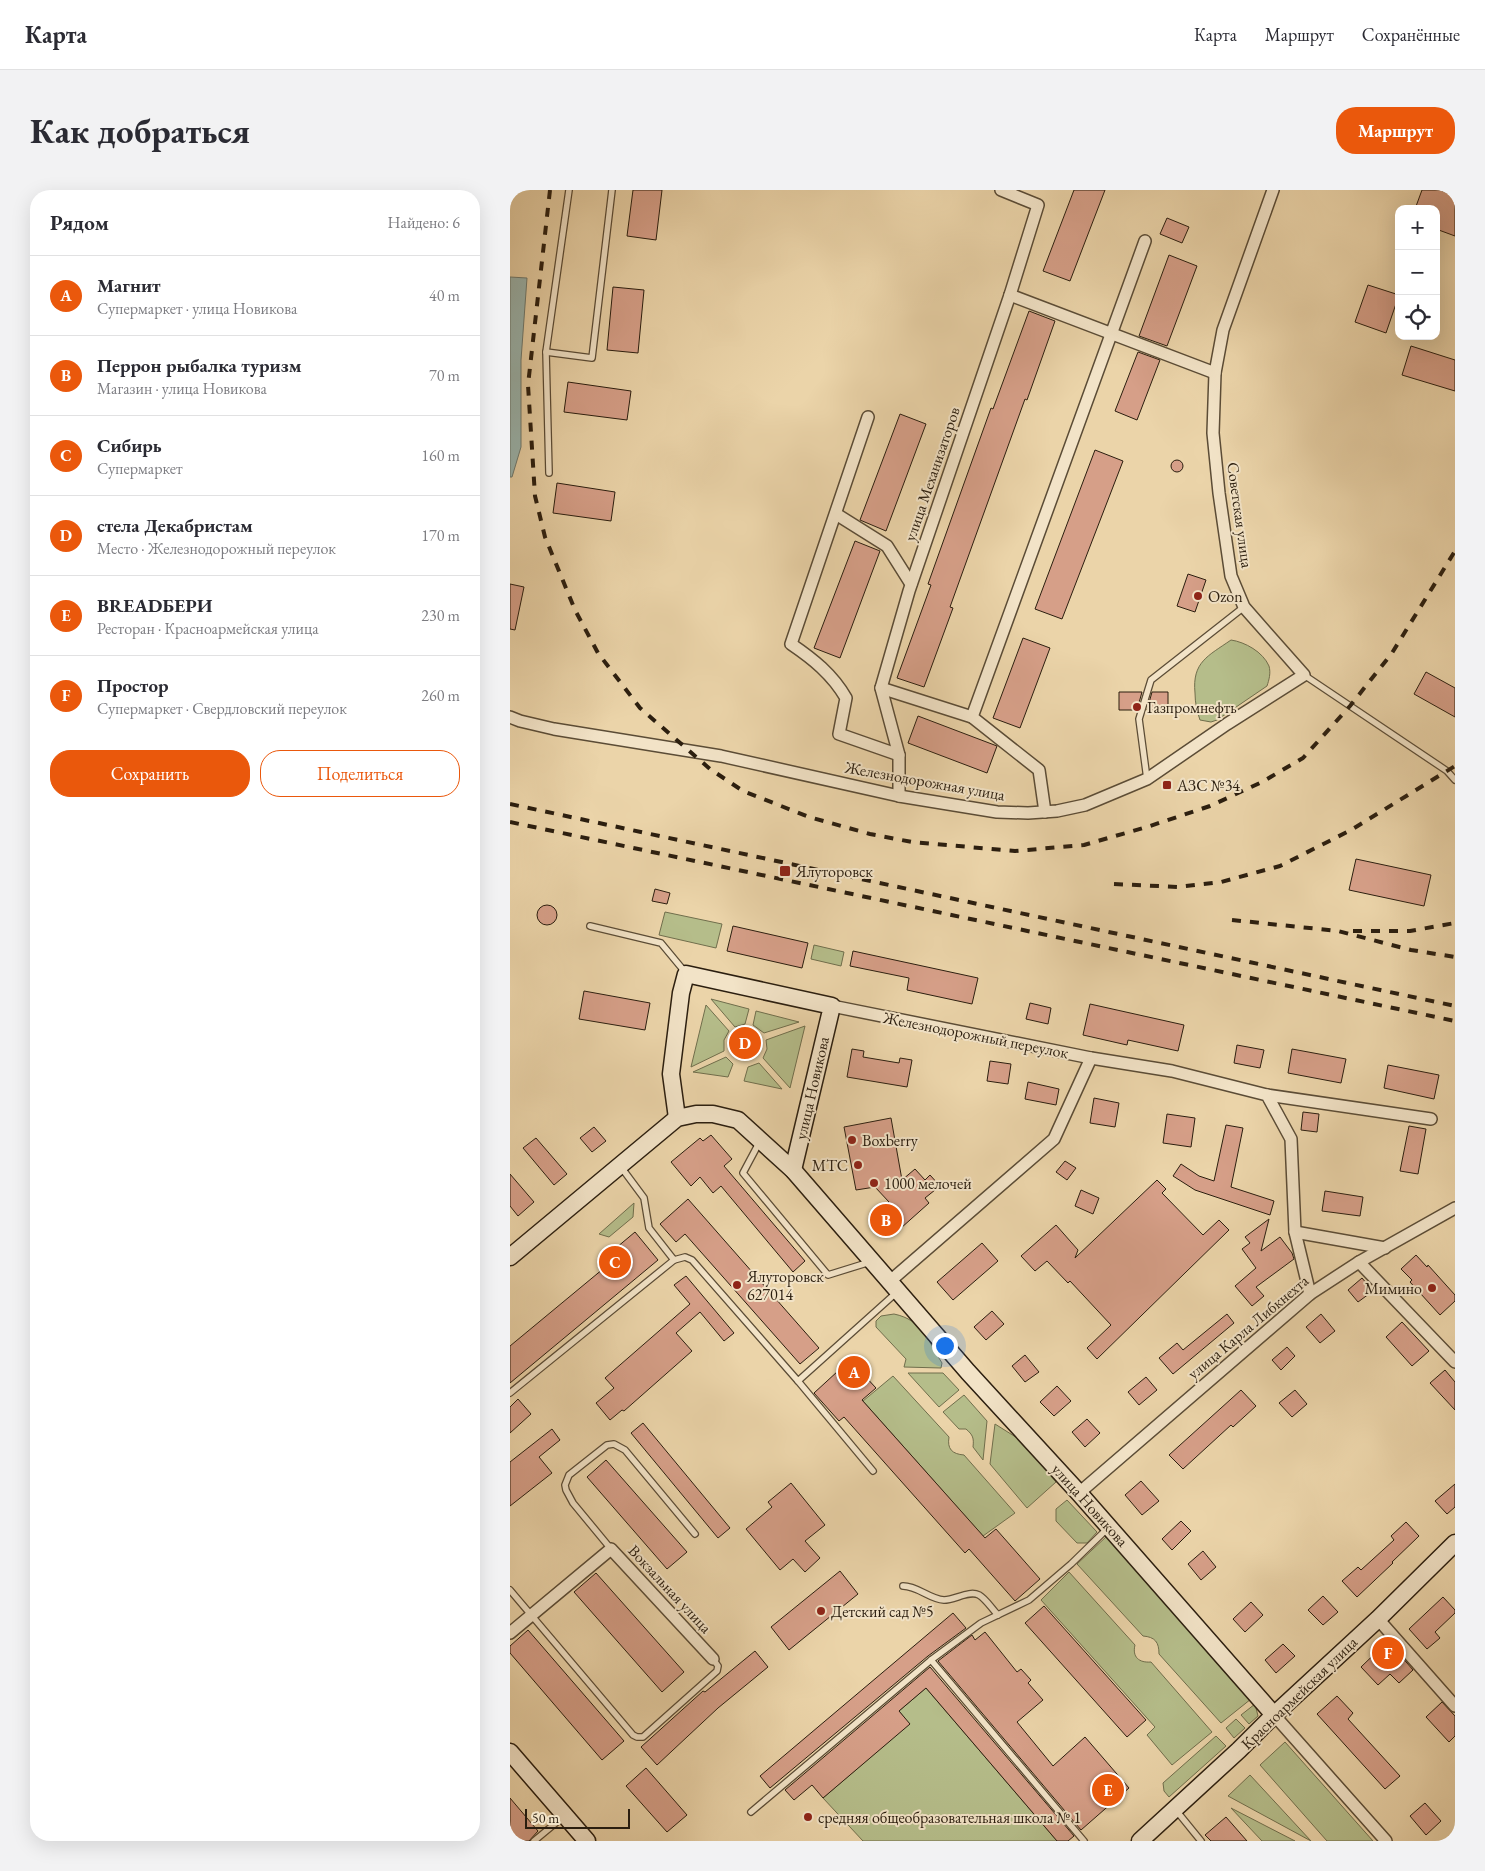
<!DOCTYPE html>
<html lang="ru">
<head>
<meta charset="utf-8">
<style>
  :root { --surface:#fff; --page:#f2f2f3; --text:#2b2b33; --muted:#7c7c81; --line:#e1e1e2; --accent:#ea580c }
  body { margin:0; font-family:"EB Garamond",serif; background:var(--page); color:var(--text) }
  .controls { position:absolute; right:15px; top:15px; display:grid; overflow:hidden; border-radius:10px; box-shadow:0 5px 20px #0002 }
  .controls button { width:45px; height:45px; display:grid; place-items:center; padding:0; border:0; border-bottom:1px solid var(--line); background:var(--surface); color:var(--text); font:25px sans-serif }
  .scale { position:absolute; left:15px; bottom:12px; width:105px; box-sizing:border-box; padding-left:5px; border:2px solid #2b1e0f; border-top:0; font-size:14px; line-height:18px; white-space:nowrap; color:#2b1e0f; -webkit-text-stroke:4px #f2e3c7; paint-order:stroke }
  .you { position:absolute; left:434px; top:1155px; width:18px; height:18px; margin:-12px; border:4px solid #fff; border-radius:50%; background:#1a73e8; box-shadow:0 0 0 8px #1a73e833 }
  .badge { display:grid; place-items:center; width:32px; height:32px; border-radius:50%; background:var(--accent); color:#fff; font-size:16px; font-weight:700 }
  .pin { position:absolute; translate:-50% -50%; border:2px solid #fff; box-shadow:0 1px 5px #0006 }
  .list { margin:0; padding:0; list-style:none }
  h2 { display:flex; justify-content:space-between; align-items:center; height:65px; margin:0; padding:0 20px; font-size:21px }
  h2 small { font-size:16px; font-weight:400; color:var(--muted) }
  .list li { display:grid; grid-template-columns:32px 1fr auto; gap:15px; align-items:center; box-sizing:border-box; height:80px; padding:0 20px; border-top:1px solid var(--line) }
  .list b { display:block; font-size:19px; white-space:nowrap }
  .list p { margin:0; font-size:16px; white-space:nowrap; color:var(--muted) }
  .list em { font-size:16px; font-style:normal; color:var(--muted) }
  .actions { display:flex; gap:10px; padding:15px 20px }
  .actions a { flex:1; padding:11px 0; border:1px solid var(--accent); border-radius:20px; text-align:center; font-size:18px; color:var(--accent) }
  .actions .main { background:var(--accent); color:#fff }
  .icon { flex:none; width:28px; height:28px; fill:none; stroke:currentColor; stroke-width:2; stroke-linecap:round; stroke-linejoin:round }
  .map { position:relative; flex:none; width:945px; height:1651px; overflow:hidden; border-radius:20px }
  header { display:flex; align-items:center; gap:30px; box-sizing:border-box; height:70px; padding:0 25px; background:var(--surface); border-bottom:1px solid var(--line) }
  header strong { font-size:24px }
  nav { display:flex; gap:28px; margin-inline-start:auto; font-size:18px }
  .intro { display:flex; align-items:center; justify-content:space-between; box-sizing:border-box; height:120px; padding:0 30px }
  h1 { margin:0; font-size:35px }
  .button { padding:12px 22px; border-radius:20px; background:var(--accent); color:#fff; font-size:18px; font-weight:700 }
  main { display:flex; gap:30px; padding:0 30px }
  aside { flex:1; background:var(--surface); border-radius:20px; box-shadow:0 5px 20px #0002 }
  .map>svg:first-child { display:block }
  .green { fill:#b5bd8a; stroke:#706e4c }
  .water { fill:#9bb7b1; stroke:#6e7a70 }
  .building { fill:#d69f88; stroke:#2b1e0f }
  .lines { fill:none; stroke-linecap:round; stroke-linejoin:round }
  .lane-casing { stroke:#5b4c36; stroke-width:8 }
  .street-casing { stroke:#5b4c36; stroke-width:14 }
  .secondary-casing { stroke:#2b1e0f; stroke-width:19 }
  .lane { stroke:#f2e3c7; stroke-width:5.5 }
  .street { stroke:#f2e3c7; stroke-width:11 }
  .secondary { stroke:#f2e3c7; stroke-width:16 }
  .rail { stroke:#2b1e0f; stroke-width:4; stroke-dasharray:9 9; stroke-linecap:butt }
  .poi-dot { fill:#8f2418; stroke:#f2e3c7; stroke-width:2 }
  .labels { text-anchor:middle; dominant-baseline:central; stroke-width:4; stroke-linejoin:round; paint-order:stroke }
  .street-label { font-size:16px; fill:#2b1e0f; stroke:#f2e3c7 }
  .poi-label { font-size:16px; fill:#2b1e0f; stroke:#f2e3c7; text-anchor:start }
</style>
</head>
<body>
<header>
<strong>Карта</strong>
<nav><a>Карта</a><a>Маршрут</a><a>Сохранённые</a></nav>
</header>
<div class="intro"><h1>Как добраться</h1><a class="button">Маршрут</a></div>
<main>
<aside>
<h2>Рядом<small>Найдено: 6</small></h2>
<ul class="list">
<li><span class="badge">A</span><div><b>Магнит</b><p>Супермаркет · улица Новикова</p></div><em>40 m</em></li>
<li><span class="badge">B</span><div><b>Перрон рыбалка туризм</b><p>Магазин · улица Новикова</p></div><em>70 m</em></li>
<li><span class="badge">C</span><div><b>Сибирь</b><p>Супермаркет</p></div><em>160 m</em></li>
<li><span class="badge">D</span><div><b>стела Декабристам</b><p>Место · Железнодорожный переулок</p></div><em>170 m</em></li>
<li><span class="badge">E</span><div><b>BREADБЕРИ</b><p>Ресторан · Красноармейская улица</p></div><em>230 m</em></li>
<li><span class="badge">F</span><div><b>Простор</b><p>Супермаркет · Свердловский переулок</p></div><em>260 m</em></li>
</ul>
<div class="actions"><a class="main">Сохранить</a><a>Поделиться</a></div>
</aside>
<div class="map">
<svg width="945" height="1651" viewBox="0 0 945 1651">
  <rect width="100%" height="100%" fill="#ebd4a9"/>
  <filter id="stains"><feTurbulence type="fractalNoise" baseFrequency=".004" numOctaves="4"/><feColorMatrix values="0 0 0 0 .2 0 0 0 0 .09 0 0 0 0 .02 0 0 0 .5 -.17"/></filter>
  <radialGradient id="worn" r=".72"><stop offset=".6" stop-color="#630" stop-opacity="0"/><stop offset="1" stop-color="#630" stop-opacity=".3"/></radialGradient>
  <g class="green">
    <path d="M721 450C735 452 753 462 759 476 761 483 759 490 757 496L707 530 701 532 690 530C687 521 685 513 685 503 682 472 698 466 721 450Z"/>
    <polygon points="155,722 212,734 206,758 149,745"/>
    <polygon points="304,755 334,762 331,776 301,769"/>
    <polygon points="201,809 239,819 235,834 225,837"/>
    <polygon points="196,815 219,841 214,850 214,861 181,877"/>
    <polygon points="246,821 289,832 254,843 243,835"/>
    <polygon points="295,836 280,898 253,868 257,859 256,850"/>
    <polygon points="216,867 223,874 218,887 183,882"/>
    <polygon points="249,873 272,899 234,891 238,877"/>
    <polygon points="124,1013 123,1027 99,1047 89,1044"/>
    <path d="M384 1124C413 1130 418 1151 432 1173L431 1178 394 1177 396 1169 366 1137V1131L371 1126Z"/>
    <polygon points="398,1183 433,1183 449,1200 429,1217"/>
    <path d="M383 1186 439 1247C437 1259 442 1264 454 1265L505 1323 473 1346 353 1211Z"/>
    <path d="M454 1205 477 1231 473 1270 463 1257C464 1248 463 1245 456 1239H449L433 1222Z"/>
    <polygon points="485,1234 512,1251 546,1292 517,1318 480,1274"/>
    <polygon points="557,1310 587,1342 577,1353 567,1353 546,1331 546,1319"/>
    <path d="M597 1346 741 1509 711 1533 649 1464C649 1452 645 1447 633 1446L567 1374Z"/>
    <path d="M559 1382 625 1455C622 1467 629 1473 641 1472L702 1542 662 1575 637 1545 645 1537 531 1410Z"/>
    <polygon points="416,1498 547,1651 353,1651 313,1608 399,1534 389,1521"/>
    <polygon points="745,1514 748,1526 739,1534 731,1525"/>
    <polygon points="726,1529 735,1538 724,1548 716,1538"/>
    <polygon points="706,1546 716,1556 659,1607 654,1601 653,1593"/>
    <polygon points="775,1552 863,1651 817,1651 750,1575"/>
    <polygon points="740,1585 801,1651 718,1606"/>
    <polygon points="721,1618 785,1651 752,1651"/>
  </g>
  <polygon class="water" points="0,87 17,88 11,170 11,257 2,287 0,287"/>
  <g class="building">
    <polygon points="123,0 152,0 146,50 117,46"/>
    <polygon points="564,0 595,0 560,91 533,81"/>
    <polygon points="912,0 930,0 945,6 945,46 926,39 926,19 905,19"/>
    <polygon points="657,28 679,37 672,53 650,44"/>
    <polygon points="659,65 687,76 657,156 629,146"/>
    <polygon points="858,95 889,105 876,143 845,132"/>
    <polygon points="103,97 134,100 128,163 97,160"/>
    <polygon points="519,121 545,131 517,210 515,209 440,417 443,418 414,497 387,488 421,395 418,394 481,218 483,219"/>
    <polygon points="901,156 945,170 945,201 892,185"/>
    <polygon points="628,162 650,170 627,230 605,221"/>
    <polygon points="58,192 121,201 117,230 54,222"/>
    <polygon points="390,224 416,234 376,341 350,330"/>
    <polygon points="585,260 613,271 552,429 525,419"/>
    <circle cx="667" cy="276" r="6"/>
    <polygon points="47,293 105,302 101,331 43,323"/>
    <polygon points="345,351 370,361 330,468 304,458"/>
    <polygon points="678,384 696,390 685,422 667,416"/>
    <polygon points="0,394 14,397 5,440 0,439"/>
    <polygon points="513,448 540,458 510,538 483,528"/>
    <polygon points="916,482 945,498 945,527 904,504"/>
    <polygon points="609,502 632,502 627,520 609,520"/>
    <polygon points="642,502 658,502 658,520 637,520"/>
    <polygon points="408,526 487,556 477,583 398,553"/>
    <polygon points="846,669 921,685 914,716 839,700"/>
    <polygon points="145,699 160,703 157,714 142,711"/>
    <circle cx="37" cy="725" r="10"/>
    <polygon points="223,736 298,753 292,778 217,761"/>
    <polygon points="343,761 468,788 462,814 397,800 399,788 340,776"/>
    <polygon points="74,801 140,813 135,840 69,829"/>
    <polygon points="520,813 541,818 538,834 516,829"/>
    <polygon points="580,814 674,835 668,861 618,850 617,855 573,845"/>
    <polygon points="727,855 754,860 750,878 724,873"/>
    <polygon points="342,859 354,861 353,867 389,873 390,868 402,870 397,897 337,887"/>
    <polygon points="782,859 836,869 831,893 778,883"/>
    <polygon points="480,871 501,874 498,894 477,891"/>
    <polygon points="878,875 929,885 924,909 874,898"/>
    <polygon points="518,892 549,899 546,915 515,909"/>
    <polygon points="584,908 609,913 605,937 580,933"/>
    <polygon points="793,922 809,924 807,942 791,940"/>
    <polygon points="657,924 685,928 681,957 653,953"/>
    <polygon points="381,928 392,990 405,979 415,990 420,985 430,996 415,1008 419,1013 391,1038 382,1029 377,1034 367,1022 379,1012 365,997 346,1000 334,937"/>
    <polygon points="716,935 733,938 721,997 764,1011 760,1025 685,1000 663,986 671,974 689,986 704,991"/>
    <polygon points="899,936 916,939 908,984 890,981"/>
    <polygon points="84,937 96,951 82,962 70,948"/>
    <polygon points="201,945 222,969 214,976 295,1071 283,1082 211,996 203,1003 190,987 181,996 161,972 190,948 193,951"/>
    <polygon points="26,948 57,984 44,995 13,958"/>
    <polygon points="555,971 566,978 557,990 546,982"/>
    <polygon points="0,984 24,1012 8,1026 0,1016"/>
    <polygon points="647,990 656,999 652,1003 693,1045 709,1030 719,1040 587,1169 577,1158 601,1135 560,1091 558,1093 537,1071 525,1081 511,1066 546,1035 568,1060 565,1068"/>
    <polygon points="571,1000 589,1008 583,1024 565,1016"/>
    <polygon points="815,1001 853,1007 850,1026 812,1021"/>
    <polygon points="178,1009 309,1158 290,1174 175,1044 166,1052 150,1034"/>
    <polygon points="759,1029 751,1061 770,1047 782,1063 784,1069 746,1097 754,1106 742,1116 725,1096 746,1078 732,1059 740,1053 735,1047"/>
    <polygon points="125,1042 148,1070 0,1193 0,1156 99,1074 94,1068"/>
    <polygon points="472,1053 488,1071 443,1110 427,1092"/>
    <polygon points="906,1065 917,1077 918,1075 945,1105 945,1111 930,1125 900,1092 902,1090 891,1079"/>
    <polygon points="176,1086 224,1143 214,1151 190,1122 166,1143 182,1161 114,1221 112,1220 100,1230 86,1213 104,1198 95,1188 180,1114 164,1095"/>
    <polygon points="852,1088 863,1101 848,1112 838,1100"/>
    <polygon points="482,1121 494,1134 476,1150 464,1137"/>
    <polygon points="717,1124 724,1133 663,1184 649,1168 667,1153 673,1160"/>
    <polygon points="811,1124 825,1141 810,1153 796,1137"/>
    <polygon points="892,1132 919,1161 902,1176 876,1147"/>
    <polygon points="777,1157 785,1166 771,1180 762,1170"/>
    <polygon points="515,1165 529,1182 515,1192 502,1176"/>
    <polygon points="340,1170 366,1198 352,1210 475,1348 486,1339 530,1389 505,1411 459,1359 455,1363 334,1227 329,1231 304,1203"/>
    <polygon points="935,1180 945,1192 945,1220 920,1193"/>
    <polygon points="636,1187 647,1200 629,1215 618,1202"/>
    <polygon points="547,1196 561,1211 544,1226 530,1212"/>
    <polygon points="731,1200 746,1216 723,1237 721,1235 673,1279 659,1265"/>
    <polygon points="785,1200 797,1214 782,1227 769,1213"/>
    <polygon points="8,1209 21,1224 0,1243 0,1217"/>
    <polygon points="577,1229 590,1243 575,1257 562,1242"/>
    <polygon points="133,1233 220,1338 208,1348 121,1243"/>
    <polygon points="42,1239 50,1250 29,1267 42,1283 0,1316 0,1272"/>
    <polygon points="96,1270 177,1362 157,1379 77,1287"/>
    <polygon points="631,1291 649,1311 632,1325 615,1305"/>
    <polygon points="281,1293 315,1335 295,1351 310,1368 295,1382 283,1369 270,1380 236,1339 262,1317 258,1312"/>
    <polygon points="945,1294 945,1317 937,1324 925,1311"/>
    <polygon points="671,1331 681,1341 662,1360 652,1349"/>
    <polygon points="896,1332 909,1346 882,1372 883,1373 847,1407 832,1391 848,1377 851,1380 884,1350 881,1346"/>
    <polygon points="693,1361 706,1377 691,1390 678,1374"/>
    <polygon points="330,1381 348,1404 279,1460 261,1437"/>
    <polygon points="86,1383 174,1482 152,1502 64,1402"/>
    <polygon points="813,1406 828,1422 813,1435 798,1420"/>
    <polygon points="933,1407 945,1420 945,1423 925,1442 930,1448 917,1459 899,1439"/>
    <polygon points="741,1412 753,1425 735,1442 723,1429"/>
    <polygon points="534,1416 636,1530 617,1547 515,1433"/>
    <polygon points="443,1423 456,1438 418,1466 260,1598 250,1586"/>
    <polygon points="18,1440 114,1551 92,1570 0,1463 0,1456"/>
    <polygon points="475,1442 507,1482 511,1479 521,1490 518,1493 533,1510 507,1532 543,1576 575,1547 619,1598 571,1640 428,1471 462,1445 465,1450"/>
    <polygon points="878,1451 903,1480 889,1493 880,1484 868,1495 851,1477"/>
    <polygon points="773,1454 785,1466 766,1483 755,1470"/>
    <polygon points="245,1461 258,1477 208,1518 147,1575 131,1557 193,1501 195,1502"/>
    <polygon points="420,1477 564,1646 558,1651 547,1651 416,1498 389,1521 400,1534 313,1608 302,1595 284,1610 275,1600"/>
    <polygon points="827,1506 843,1523 838,1529 890,1586 875,1599 807,1524"/>
    <polygon points="932,1512 945,1526 945,1546 939,1552 916,1527"/>
    <polygon points="136,1578 177,1625 157,1642 116,1596"/>
    <polygon points="0,1608 28,1641 19,1651 0,1651"/>
    <polygon points="915,1613 931,1631 916,1645 900,1626"/>
    <polygon points="716,1627 737,1651 701,1651 695,1645"/>
  </g>
  <g class="lines">
    <g class="lane-casing">
      <g id="lane">
        <polyline points="36,162 82,168 102,0"/>
        <polyline points="39,283 36,162 59,0"/>
        <polyline points="794,485 937,581 945,590"/>
        <polyline points="637,589 629,529 641,490 734,417"/>
        <polyline points="80,736 151,753 175,782"/>
        <polyline points="249,953 233,983 318,1085 360,1072"/>
        <polyline points="111,977 134,1008 139,1038 164,1070 175,1067 182,1070 288,1191 386,1103"/>
        <polyline points="288,1191 363,1281"/>
        <polyline points="0,1203 164,1070"/>
        <polyline points="101,1359 63,1313 56,1300 55,1295 59,1285 97,1255 104,1254 115,1260 185,1344"/>
        <path d="M393 1396C408 1396 419 1409 434 1410 445 1410 459 1400 469 1405 476 1409 482 1419 488 1425"/>
        <polyline points="0,1400 123,1545 127,1547 133,1547 207,1481 208,1476 203,1469"/>
        <polyline points="665,1619 691,1651"/>
        <polyline points="241,1622 421,1470"/>
        <polyline points="24,1651 53,1627"/>
        <polyline points="574,1651 421,1470 471,1433 519,1410 561,1374 598,1338"/>
      </g>
    </g>
    <g class="street-casing">
      <g id="street">
        <polyline points="500,105 705,183"/>
        <path d="M358 227 281 454C303 469 322 484 336 508L329 544 389 565"/>
        <polyline points="326,324 377,356 401,394"/>
        <polyline points="371,498 462,527"/>
        <polyline points="0,527 10,531 44,539 211,566 389,606 487,622 518,623 547,621 575,615 637,589 717,534 794,485 734,417 721,386 709,303 703,243 705,183 713,140 763,0"/>
        <polyline points="389,606 389,565 371,498 399,401 500,105 528,15 491,0"/>
        <polyline points="535,622 529,580 462,527 635,51"/>
        <polyline points="322,816 581,868 662,881 757,905 781,949 785,1042 800,1104"/>
        <polyline points="757,905 921,929"/>
        <polyline points="785,1042 875,1058"/>
        <polyline points="849,1072 945,1172"/>
        <polyline points="379,1092 544,949 581,868"/>
        <polyline points="569,1303 800,1104 849,1072 945,1018"/>
        <polyline points="868,1429 945,1516"/>
        <polyline points="0,1443 101,1359 203,1469"/>
        <polyline points="764,1525 876,1651"/>
      </g>
    </g>
    <g class="secondary-casing">
      <g id="secondary">
        <polyline points="167,928 161,884 171,803 176,784 322,816 283,980"/>
        <polyline points="0,1067 167,928 186,924 203,924 228,930 283,980 458,1182 569,1303 764,1525"/>
        <polyline points="0,1562 77,1651"/>
        <polyline points="630,1651 729,1560 764,1525 868,1429 945,1353"/>
      </g>
    </g>
    <use href="#lane" class="lane"/>
    <use href="#street" class="street"/>
    <use href="#secondary" class="secondary"/>
    <g class="rail">
      <polyline points="40,0 18,195 25,306 35,347 65,420 88,463 130,518 200,579 233,601 299,627 360,644 402,652 505,661 574,655 640,636 700,616 752,592 793,568 840,516 882,463 945,361"/>
      <polyline points="0,614 945,816"/>
      <polyline points="0,632 945,831"/>
      <polyline points="604,694 668,697 711,692 770,676 841,640 945,576"/>
      <polyline points="722,730 828,741 901,760 945,767"/>
      <polyline points="843,741 900,741 945,733"/>
    </g>
  </g>
  <g class="poi-dot">
    <circle cx="688" cy="406" r="5"/>
    <circle cx="627" cy="517" r="5"/>
    <rect x="652" y="590" width="10" height="10" rx="2.5"/>
    <rect x="269" y="675" width="12" height="12" rx="2.5"/>
    <circle cx="342" cy="950" r="5"/>
    <circle cx="348" cy="975" r="5"/>
    <circle cx="364" cy="993" r="5"/>
    <circle cx="227" cy="1095" r="5"/>
    <circle cx="922" cy="1098" r="5"/>
    <circle cx="311" cy="1421" r="5"/>
    <circle cx="298" cy="1627" r="5"/>
  </g>
  <g class="labels">
    <g class="street-label">
      <text transform="translate(422 284) rotate(-71)">улица Механизаторов</text>
      <text transform="translate(730 325) rotate(82)">Советская улица</text>
      <text transform="translate(415 591) rotate(10)">Железнодорожная улица</text>
      <text transform="translate(466 845) rotate(11)">Железнодорожный переулок</text>
      <text transform="translate(302 898) rotate(-77)">улица Новикова</text>
      <text transform="translate(738 1137) rotate(-40)">улица Карла Либкнехта</text>
      <text transform="translate(580 1315) rotate(48)">улица Новикова</text>
      <text transform="translate(160 1399) rotate(47)">Вокзальная улица</text>
      <text transform="translate(789 1503) rotate(-44)">Красноармейская улица</text>
    </g>
    <g class="poi-label">
      <text x="698" y="406">Ozon</text>
      <text x="637" y="517">Газпромнефть</text>
      <text x="667" y="595">АЗС №34</text>
      <text x="286" y="681">Ялуторовск</text>
      <text x="352" y="950">Boxberry</text>
      <text x="338" y="975" text-anchor="end">МТС</text>
      <text x="374" y="993">1000 мелочей</text>
      <text x="237" y="1086">Ялуторовск<tspan x="237" dy="18">627014</tspan></text>
      <text x="912" y="1098" text-anchor="end">Мимино</text>
      <text x="321" y="1421">Детский сад №5</text>
      <text x="308" y="1627">средняя общеобразовательная школа № 1</text>
    </g>
  </g>
  <rect width="100%" height="100%" filter="url(#stains)"/>
  <rect width="100%" height="100%" fill="url(#worn)"/>
</svg>
<div class="controls">
<button>+</button>
<button>−</button>
<button><svg class="icon" aria-label="locate" viewBox="0 0 24 24"><circle cx="12" cy="12" r="6"/><path d="M12 2v4M12 18v4M2 12h4M18 12h4"/></svg></button>
</div>
<div class="scale">50 m</div>
<div class="you"></div>
<div class="pin badge" style="left:344px;top:1182px">A</div>
<div class="pin badge" style="left:376px;top:1030px">B</div>
<div class="pin badge" style="left:105px;top:1072px">C</div>
<div class="pin badge" style="left:235px;top:853px">D</div>
<div class="pin badge" style="left:598px;top:1600px">E</div>
<div class="pin badge" style="left:878px;top:1463px">F</div>
</div>
</main>
</body>
</html>
